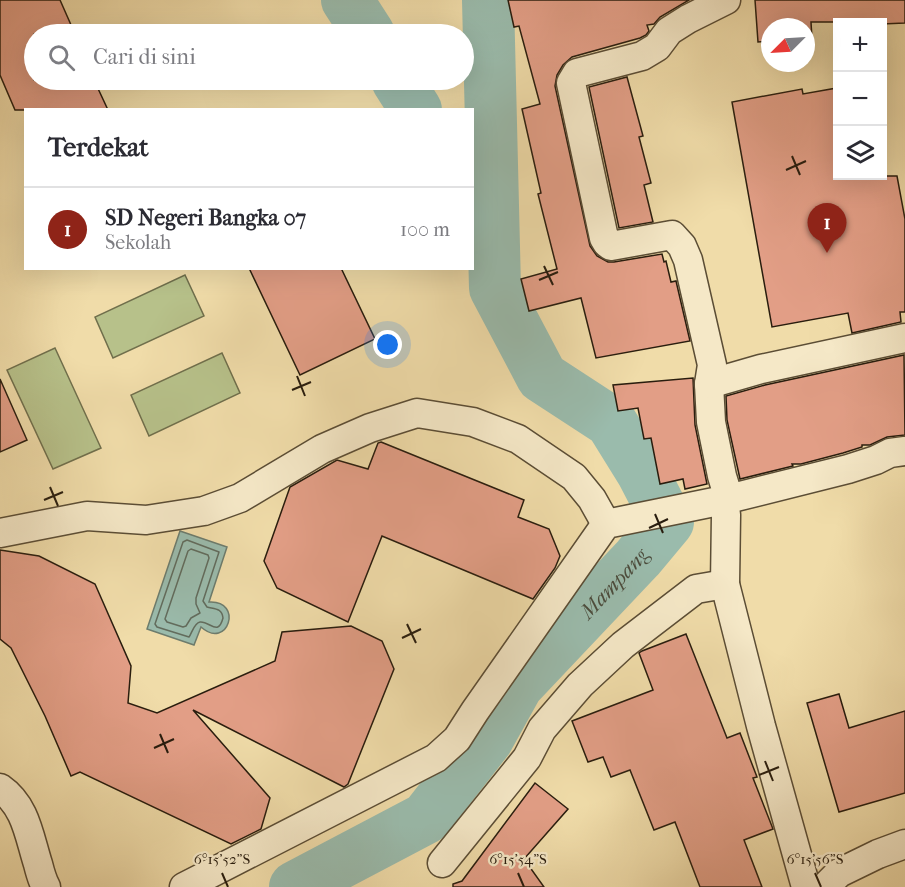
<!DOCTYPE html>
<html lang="id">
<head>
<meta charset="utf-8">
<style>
  :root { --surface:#fff; --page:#f7f7f7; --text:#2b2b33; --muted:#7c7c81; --line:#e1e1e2; --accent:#8f2418 }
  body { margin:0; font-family:"IM FELL French Canon",serif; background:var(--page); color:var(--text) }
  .controls { position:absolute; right:18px; top:18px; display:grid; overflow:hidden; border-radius:0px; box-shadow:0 6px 24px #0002 }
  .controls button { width:54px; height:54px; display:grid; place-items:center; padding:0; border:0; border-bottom:2px solid var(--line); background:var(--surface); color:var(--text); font:30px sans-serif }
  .compass { position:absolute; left:761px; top:18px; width:54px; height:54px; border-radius:50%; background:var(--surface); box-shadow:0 6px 24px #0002; rotate:246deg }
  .you { position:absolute; left:388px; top:345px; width:21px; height:21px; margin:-15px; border:4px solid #fff; border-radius:50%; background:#1a73e8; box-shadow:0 0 0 9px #1a73e833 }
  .badge { display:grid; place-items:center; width:39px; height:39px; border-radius:50%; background:var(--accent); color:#fff; font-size:20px; font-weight:700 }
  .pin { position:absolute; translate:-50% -50px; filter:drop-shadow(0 2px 3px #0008) }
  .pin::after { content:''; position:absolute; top:32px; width:21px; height:18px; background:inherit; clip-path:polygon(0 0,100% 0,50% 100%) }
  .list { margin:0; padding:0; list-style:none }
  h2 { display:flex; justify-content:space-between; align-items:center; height:78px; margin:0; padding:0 24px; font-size:26px }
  h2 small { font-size:20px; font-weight:400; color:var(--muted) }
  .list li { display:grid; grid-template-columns:39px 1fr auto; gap:18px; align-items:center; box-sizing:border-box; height:84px; padding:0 24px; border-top:2px solid var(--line) }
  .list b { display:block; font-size:22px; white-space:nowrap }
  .list p { margin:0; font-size:20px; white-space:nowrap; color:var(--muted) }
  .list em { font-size:20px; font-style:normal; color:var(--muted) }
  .icon { flex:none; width:33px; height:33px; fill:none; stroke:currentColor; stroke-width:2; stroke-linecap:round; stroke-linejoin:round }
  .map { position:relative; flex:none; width:905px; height:887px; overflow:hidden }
  .search { position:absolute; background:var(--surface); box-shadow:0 6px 24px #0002; left:24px; top:24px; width:450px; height:66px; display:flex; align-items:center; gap:15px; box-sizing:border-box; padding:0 21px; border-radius:33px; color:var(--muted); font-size:22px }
  .panel { position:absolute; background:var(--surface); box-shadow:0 6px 24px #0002; left:24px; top:108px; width:450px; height:162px; border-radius:0px }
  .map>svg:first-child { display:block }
  .green { fill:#b7c18a; stroke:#706f4c; stroke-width:1.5 }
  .water { fill:#9abbac; stroke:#6d7c6d; stroke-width:1.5 }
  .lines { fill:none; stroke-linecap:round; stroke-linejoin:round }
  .shore { stroke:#626c5d; stroke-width:1.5 }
  .river { stroke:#9abbac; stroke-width:52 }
  .building { fill:#e29e86; stroke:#291d0e; stroke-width:1.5 }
  .minor-casing { stroke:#5b4d35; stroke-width:31 }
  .minor { stroke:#f5e8c7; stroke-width:28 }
  .ticks { fill:none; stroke:#291d0e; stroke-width:2 }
  .labels { text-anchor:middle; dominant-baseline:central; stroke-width:4.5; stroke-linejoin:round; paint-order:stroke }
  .water-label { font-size:21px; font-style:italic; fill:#4b4c3d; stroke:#f5e8c7 }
  .ticks-label { font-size:15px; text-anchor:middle; fill:#291d0e; stroke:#f5e8c7; stroke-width:4.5; stroke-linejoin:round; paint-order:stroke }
</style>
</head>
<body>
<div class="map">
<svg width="905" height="887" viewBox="0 0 905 887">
  <rect width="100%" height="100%" fill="#f0dca9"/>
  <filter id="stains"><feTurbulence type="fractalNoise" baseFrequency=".00333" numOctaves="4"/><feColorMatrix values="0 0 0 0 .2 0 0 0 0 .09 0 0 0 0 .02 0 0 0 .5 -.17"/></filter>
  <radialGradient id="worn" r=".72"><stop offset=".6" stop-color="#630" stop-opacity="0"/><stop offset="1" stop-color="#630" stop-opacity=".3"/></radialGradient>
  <g class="green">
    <polygon points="185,275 204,316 113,358 95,317"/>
    <polygon points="55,348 101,448 53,469 7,370"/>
    <polygon points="222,353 240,393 149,436 131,395"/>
  </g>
  <path class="water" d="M180 531 227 547 209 602C244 600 228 651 201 627L194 645 147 629Z"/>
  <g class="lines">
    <g class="shore">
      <path d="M187 540 219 552 203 601 207 607C215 609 222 608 223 618 218 637 210 621 200 622 194 623 192 633 189 637L157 627 155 624 183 542Z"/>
      <polygon points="191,549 208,555 209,558 196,598 196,604 200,613 191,618 186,626 183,627 167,622 165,619 188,551"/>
    </g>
    <g class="river">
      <polyline points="347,0 369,34"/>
      <polyline points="397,80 416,110"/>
      <path id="s1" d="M295 887 426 818 487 740 517 686 638 558 668 522 642 472 611 422 542 377 495 288 488 0"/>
    </g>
  </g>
  <g class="building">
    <polygon points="0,0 60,0 75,34 34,34 34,80 94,80 108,110 15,110 0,75"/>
    <polygon points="508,0 689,0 660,17 654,24 647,25 649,31 646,35 640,38 572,57 563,65 557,75 555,86 590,246 597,256 608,262 614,262 662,254 664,262 666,261 671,282 676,281 690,341 596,358 581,298 529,311 521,279 557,269 538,194 541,193 522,109 540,104 519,26 514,27"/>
    <polygon points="755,0 905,0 905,23 882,24 882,22 811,22 812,39 806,39 806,27 770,27 770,41 758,42"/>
    <polygon points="627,77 643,136 639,137 651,183 644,185 653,222 619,228 589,87"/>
    <polygon points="837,88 837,176 897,176 905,219 905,312 900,312 901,322 852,333 848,313 772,327 732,102 802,89 803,94"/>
    <polygon points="249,268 341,268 375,339 300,375"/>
    <polygon points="904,355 905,435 887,437 870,445 862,445 862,447 843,453 801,464 792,464 793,466 740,479 727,420 726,396 765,385"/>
    <polygon points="693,378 695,425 707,484 685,489 683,479 660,484 651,438 644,439 638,408 618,411 613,385"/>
    <polygon points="0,379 27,440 0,452"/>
    <polygon points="381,442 524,500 518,517 549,529 560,556 555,568 533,599 382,536 348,622 277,588 264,561 290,487 337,460 368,469 378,443"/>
    <polygon points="0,550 39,556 95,584 131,666 128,703 157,713 275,661 282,632 351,626 382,641 394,669 348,784 344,787 193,710 270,798 261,829 231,844 80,772 71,776 45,716 11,648 0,639"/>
    <polygon points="686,634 727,738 740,733 757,777 753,778 773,829 744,840 762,887 700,887 675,822 654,830 630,770 611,777 603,757 588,762 572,721 653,690 639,653 642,651"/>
    <polygon points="839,694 849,728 905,711 905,793 839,812 807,703"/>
    <polygon points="535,783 568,809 524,859 544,887 453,887 453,884 462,881"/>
  </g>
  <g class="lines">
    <g class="minor-casing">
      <g id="minor">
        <polyline points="726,0 688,19 669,31 657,47 642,56 577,73 571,83 604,238 607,243 611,246 672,235 682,246 688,260 712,365 709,384 711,422 722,476 729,499"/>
        <polyline points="709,384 761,369 905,338"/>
        <polyline points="724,500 726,515 725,584 761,726 806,887"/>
        <polyline points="0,533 87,516 146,520 204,511 240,498 322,449 370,428 417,413 473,422 518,439 574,477 592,499 606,524"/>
        <path d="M0 788C26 806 29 836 38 864 40 872 42 880 46 887"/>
        <polyline points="442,863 527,758 542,729 580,685 623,645 696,589 725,584"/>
        <polyline points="184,887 436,758 457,739 475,711 606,524 724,500 848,469 876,460 890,453 905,451"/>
        <polyline points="825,887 839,873 878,854 905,844"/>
      </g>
    </g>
    <use href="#minor" class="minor"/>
  </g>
  <path class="ticks" d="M792 156 800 175M786 170 806 161M544 266 553 285M539 280 558 272M297 376 305 396M292 390 311 382M50 487 58 506M44 500 63 492M655 514 663 533M649 528 668 519M407 624 416 643M402 638 421 629M160 734 168 753M154 748 174 739M765 761 773 781M759 775 779 767M222 873 228 887M518 873 524 887M815 873 821 887"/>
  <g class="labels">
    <g class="water-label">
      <text stroke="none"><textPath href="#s1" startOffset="450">Mampang</textPath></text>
    </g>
  </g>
  <g class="ticks-label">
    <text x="222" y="864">6°15'52"S</text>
    <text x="518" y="864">6°15'54"S</text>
    <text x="815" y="864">6°15'56"S</text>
  </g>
  <rect width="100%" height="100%" filter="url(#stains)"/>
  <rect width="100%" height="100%" fill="url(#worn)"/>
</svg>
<div class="controls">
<button>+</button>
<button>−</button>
<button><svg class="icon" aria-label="layers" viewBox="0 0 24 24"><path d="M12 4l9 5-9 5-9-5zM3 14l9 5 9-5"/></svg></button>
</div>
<svg class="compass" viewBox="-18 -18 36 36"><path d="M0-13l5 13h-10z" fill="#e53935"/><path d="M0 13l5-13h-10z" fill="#7c7c81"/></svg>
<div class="you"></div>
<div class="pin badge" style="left:827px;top:253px">1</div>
<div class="search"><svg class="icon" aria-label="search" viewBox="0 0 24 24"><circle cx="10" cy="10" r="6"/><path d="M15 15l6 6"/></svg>Cari di sini</div>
<section class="panel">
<h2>Terdekat<small></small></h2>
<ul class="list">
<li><span class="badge">1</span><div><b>SD Negeri Bangka 07</b><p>Sekolah</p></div><em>100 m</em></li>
</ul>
</section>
</div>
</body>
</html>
